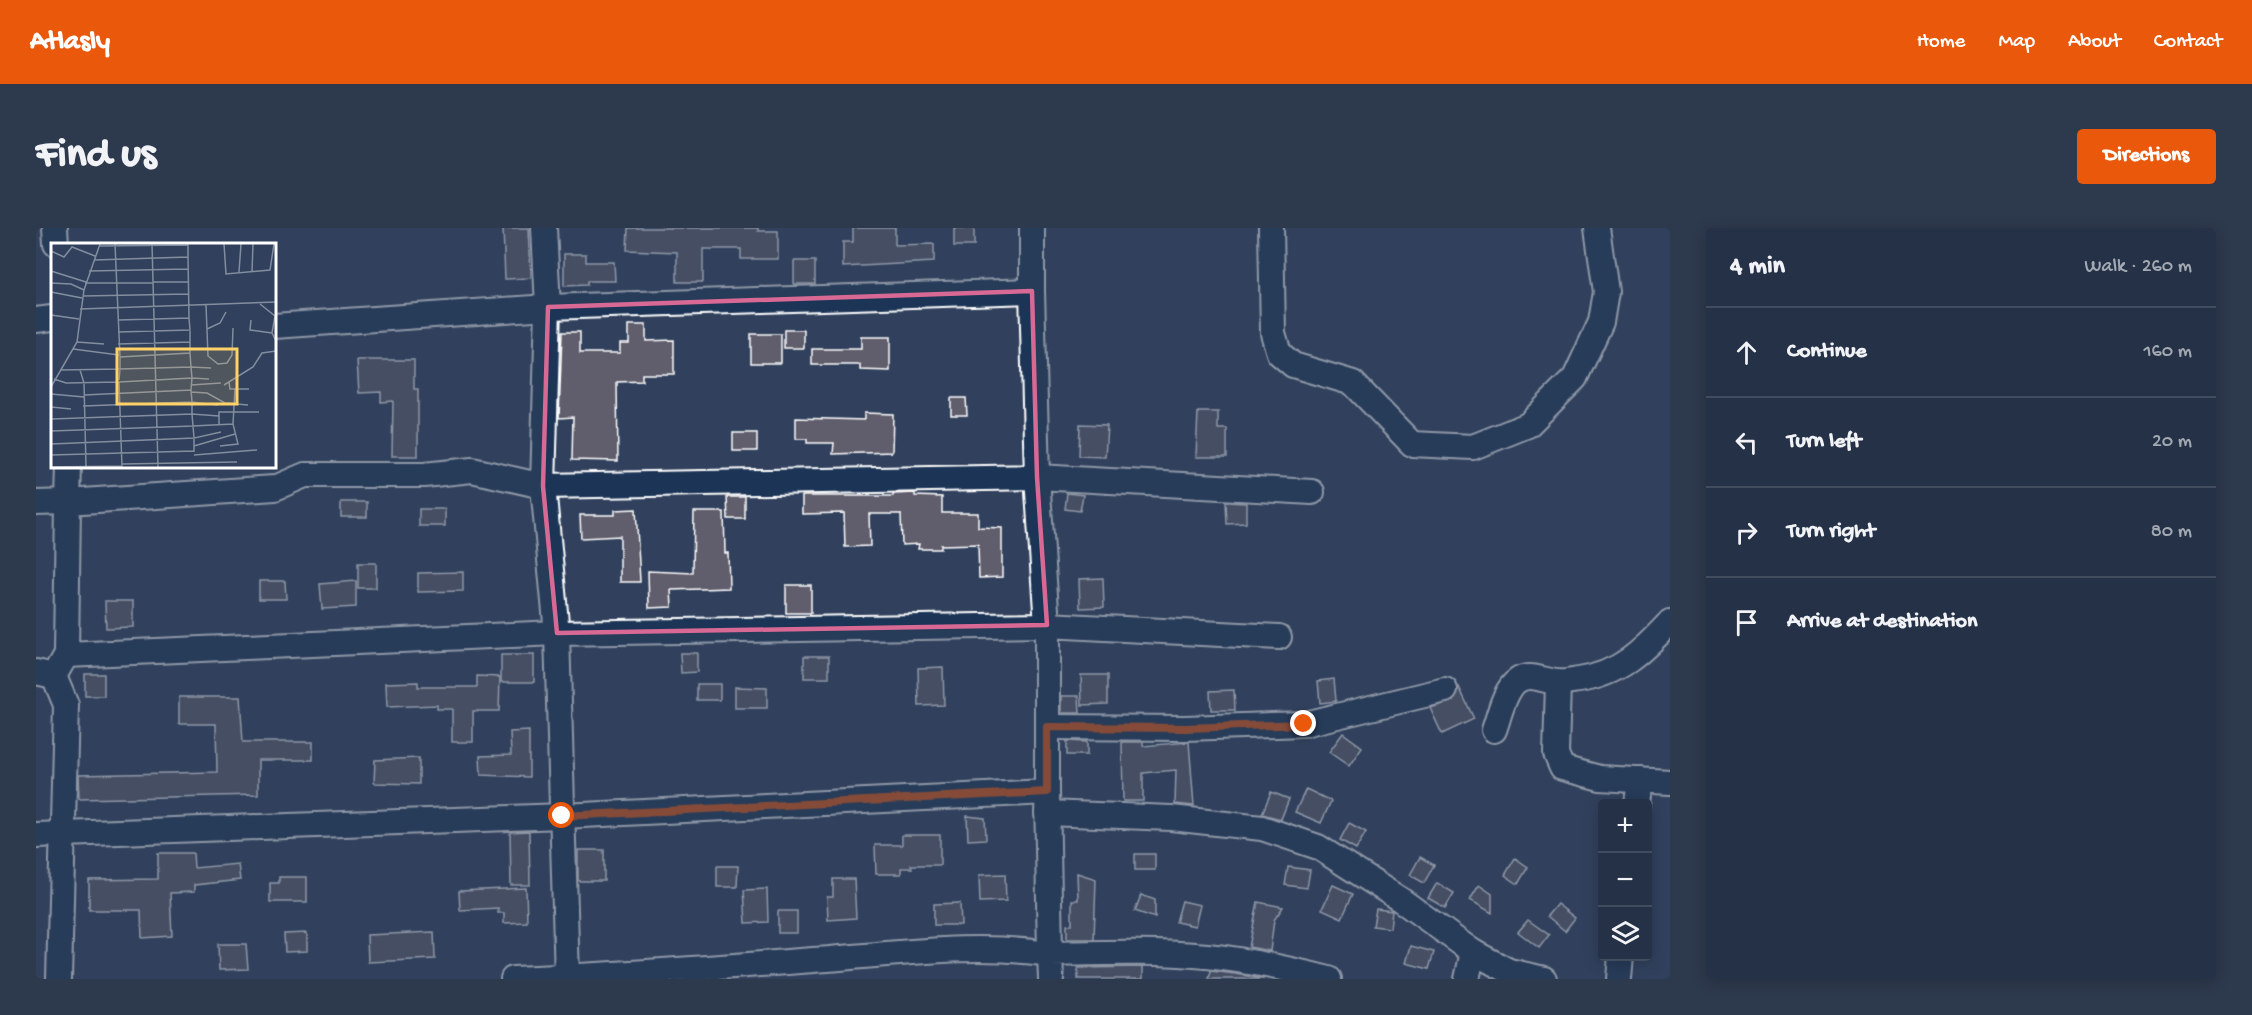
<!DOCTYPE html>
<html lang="en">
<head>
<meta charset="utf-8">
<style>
  :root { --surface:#253146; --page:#2d394d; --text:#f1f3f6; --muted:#a3a9b3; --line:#424c5f; --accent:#ea580c }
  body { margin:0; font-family:"Gochi Hand",sans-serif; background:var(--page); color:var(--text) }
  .controls { position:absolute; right:18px; bottom:18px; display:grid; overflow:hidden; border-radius:6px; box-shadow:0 3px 15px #0003 }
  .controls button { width:54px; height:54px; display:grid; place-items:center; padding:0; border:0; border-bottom:2px solid var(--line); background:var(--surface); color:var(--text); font:30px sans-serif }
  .stop { position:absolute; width:18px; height:18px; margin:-14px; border:4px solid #ea580c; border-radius:50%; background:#fff }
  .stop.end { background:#ea580c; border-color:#fff; box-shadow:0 2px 6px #0008 }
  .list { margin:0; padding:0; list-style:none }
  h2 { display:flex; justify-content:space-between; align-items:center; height:78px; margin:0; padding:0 24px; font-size:26px }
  h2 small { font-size:20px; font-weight:400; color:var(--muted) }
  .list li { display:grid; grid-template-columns:39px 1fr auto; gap:18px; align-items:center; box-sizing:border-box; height:90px; padding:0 24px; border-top:2px solid var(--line) }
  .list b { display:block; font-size:22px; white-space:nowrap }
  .list em { font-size:20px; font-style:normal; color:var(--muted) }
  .icon { flex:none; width:33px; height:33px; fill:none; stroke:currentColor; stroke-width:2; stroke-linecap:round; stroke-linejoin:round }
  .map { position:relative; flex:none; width:1634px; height:751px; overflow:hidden; border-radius:6px }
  header { display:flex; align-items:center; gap:36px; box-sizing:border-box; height:84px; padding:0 30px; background:var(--accent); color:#fff }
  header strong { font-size:28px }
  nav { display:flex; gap:33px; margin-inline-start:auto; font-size:21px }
  .intro { display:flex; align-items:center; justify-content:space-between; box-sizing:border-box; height:144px; padding:0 36px }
  h1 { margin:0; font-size:42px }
  .button { padding:15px 27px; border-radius:6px; background:var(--accent); color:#fff; font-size:21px; font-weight:700 }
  main { display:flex; gap:36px; padding:0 36px }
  aside { flex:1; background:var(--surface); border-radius:6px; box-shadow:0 3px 15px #0003 }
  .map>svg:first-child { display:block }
  .building { fill:#615d6c; stroke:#fff; stroke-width:1.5 }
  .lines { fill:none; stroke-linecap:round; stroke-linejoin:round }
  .street-casing { stroke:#fff; stroke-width:28 }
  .street { stroke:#1d3557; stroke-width:24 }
  .route { stroke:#ea580c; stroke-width:8 }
  .marked { fill:none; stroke:#d76994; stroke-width:4.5; stroke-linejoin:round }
  .inset-road { fill:none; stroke:#838d9e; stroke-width:1.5 }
  .view { fill:#ffd166; fill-opacity:0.15; stroke:#ffd166; stroke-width:3 }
  .inset-edge { fill:none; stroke:#fff; stroke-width:3 }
</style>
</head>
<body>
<header>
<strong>Atlasly</strong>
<nav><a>Home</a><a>Map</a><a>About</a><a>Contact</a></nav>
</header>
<div class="intro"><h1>Find us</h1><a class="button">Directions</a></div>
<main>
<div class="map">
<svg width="1634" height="751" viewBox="0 0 1634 751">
  <rect width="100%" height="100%" fill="#31415d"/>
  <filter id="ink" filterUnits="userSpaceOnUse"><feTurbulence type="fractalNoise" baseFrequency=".0167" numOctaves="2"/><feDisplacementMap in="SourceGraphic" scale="12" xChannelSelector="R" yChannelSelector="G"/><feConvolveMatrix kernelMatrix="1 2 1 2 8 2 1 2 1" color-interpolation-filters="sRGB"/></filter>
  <g filter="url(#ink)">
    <g class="building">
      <polygon points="467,0 493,0 495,50 469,51"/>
      <polygon points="592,0 722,0 722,3 742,3 742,31 705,31 705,21 667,21 667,54 641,54 641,24 591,22"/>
      <polygon points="817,0 859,0 859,17 898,16 898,34 807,39 807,14 817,14"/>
      <rect x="918" y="0" width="20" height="18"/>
      <polygon points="528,26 550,26 550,34 578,34 579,53 551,53 551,57 528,58"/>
      <rect x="758" y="33" width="21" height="23"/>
      <polygon points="593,97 610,97 610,113 638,112 638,146 606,146 606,153 581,154 582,233 536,232 537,189 523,190 526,104 544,104 544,125 584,125 584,115 593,115"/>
      <rect x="748" y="102" width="20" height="18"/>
      <rect x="715" y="106" width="30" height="29"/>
      <polygon points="825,109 854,109 854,143 824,142 824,137 776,137 776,121 825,121"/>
      <polygon points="321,132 378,132 378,161 382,161 382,228 356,228 357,173 345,174 345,164 323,165"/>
      <polygon points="915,170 930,170 931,187 915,187"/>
      <polygon points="1162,184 1182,184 1182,201 1191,201 1191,229 1160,229"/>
      <polygon points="828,185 857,186 856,224 797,226 798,215 771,215 771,211 760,211 760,190 828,192"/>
      <polygon points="1044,196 1071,197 1069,229 1043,228"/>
      <rect x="697" y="205" width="24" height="18"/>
      <polygon points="879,265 879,268 906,269 906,285 942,285 942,299 966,300 966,349 943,350 942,316 905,317 905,321 882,321 883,316 866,317 865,286 833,286 834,318 809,319 808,285 766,286 766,268 857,268 857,266"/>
      <polygon points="1031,265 1047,267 1044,283 1029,281"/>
      <polygon points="691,269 709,269 709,291 692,291"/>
      <rect x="305" y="274" width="26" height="15"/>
      <polygon points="1190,274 1210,275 1210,295 1191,296"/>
      <rect x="383" y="281" width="26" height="17"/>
      <polygon points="600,281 604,354 584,354 584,308 545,310 544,287 579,287 579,282"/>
      <polygon points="658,284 688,284 689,325 692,325 693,360 635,362 636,379 613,380 612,343 657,345"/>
      <rect x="322" y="335" width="18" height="25"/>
      <polygon points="427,344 427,363 382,364 382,345"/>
      <polygon points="1067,350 1068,379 1044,380 1043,351"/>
      <polygon points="223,353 249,353 250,371 223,371"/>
      <polygon points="320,353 320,379 286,381 284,356"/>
      <rect x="750" y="357" width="25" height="28"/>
      <polygon points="69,373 97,373 97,399 70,400"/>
      <polygon points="644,425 661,425 661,444 645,445"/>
      <rect x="465" y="427" width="33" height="27"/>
      <rect x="768" y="428" width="25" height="22"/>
      <polygon points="907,439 908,477 883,478 882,440"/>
      <rect x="49" y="446" width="19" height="22"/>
      <polygon points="1045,447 1072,447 1072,476 1046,477"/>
      <polygon points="441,448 464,449 463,483 437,483 437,514 416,514 416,481 401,481 401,477 351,479 350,455 382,454 382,459 441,459"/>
      <polygon points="1298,451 1300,473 1284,475 1282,453"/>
      <rect x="661" y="456" width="23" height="16"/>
      <polygon points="699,459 731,460 731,480 699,480"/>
      <polygon points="1423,459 1438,491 1406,506 1394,480 1418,473"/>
      <polygon points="1198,462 1199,482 1175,482 1174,463"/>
      <polygon points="1025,468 1043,468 1044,485 1025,485"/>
      <polygon points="143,469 204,469 207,514 277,514 277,532 222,532 222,567 43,571 42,547 181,544 180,496 143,496"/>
      <polygon points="493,503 493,549 445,547 444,528 475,527 474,504"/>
      <polygon points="1307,505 1326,519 1313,538 1293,524"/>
      <polygon points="1031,513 1051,514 1051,527 1031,527"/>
      <polygon points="1086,514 1107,514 1107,518 1153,514 1158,578 1139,576 1140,542 1107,545 1107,573 1087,573"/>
      <polygon points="383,530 383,556 338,555 339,532"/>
      <polygon points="1270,561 1295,573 1285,595 1259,584"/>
      <polygon points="1235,564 1253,571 1245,591 1226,586"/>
      <polygon points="931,588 949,590 950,611 932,612"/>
      <polygon points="1313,595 1330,604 1320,621 1304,612"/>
      <polygon points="493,603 494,657 475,657 474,604"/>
      <polygon points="866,607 904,607 904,637 875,637 876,640 865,640 865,646 840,646 839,617 866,617"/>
      <rect x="542" y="622" width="26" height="31"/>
      <polygon points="122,625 157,625 158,640 202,636 204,652 158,657 158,664 134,665 136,708 106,710 105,682 53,682 53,652 122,651"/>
      <rect x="1099" y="626" width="20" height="16"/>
      <polygon points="1384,629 1398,637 1388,655 1374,647"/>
      <polygon points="1479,630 1492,639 1482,656 1469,647"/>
      <polygon points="681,638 702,638 701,659 681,659"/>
      <polygon points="1252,639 1274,642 1271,660 1249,657"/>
      <polygon points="1041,645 1060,651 1058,711 1031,711 1031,697 1036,697 1036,672 1042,672"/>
      <polygon points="969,646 970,673 944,674 943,647"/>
      <polygon points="243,649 271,649 271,674 234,674 234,655 243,655"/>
      <polygon points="797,651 818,651 820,690 792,692 791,669 797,669"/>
      <polygon points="1401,655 1418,665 1409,680 1392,670"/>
      <polygon points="1297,657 1317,666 1306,690 1286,681"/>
      <polygon points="1443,657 1456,666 1456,685 1434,672"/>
      <polygon points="490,660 491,694 468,695 468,685 462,685 462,680 424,682 423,663"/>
      <polygon points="731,661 732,694 710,695 708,662"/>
      <polygon points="1105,667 1119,672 1119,690 1099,683"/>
      <polygon points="1146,673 1164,677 1159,698 1140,694"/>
      <polygon points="1222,674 1247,679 1238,692 1234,723 1213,719"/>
      <polygon points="924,675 925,697 898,697 898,676"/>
      <polygon points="1521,676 1539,690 1529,703 1511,688"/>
      <polygon points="1340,681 1356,683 1354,700 1337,698"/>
      <rect x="742" y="683" width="19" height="22"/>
      <polygon points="1492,692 1513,707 1503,720 1482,704"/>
      <polygon points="398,704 399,731 332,734 331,707"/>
      <polygon points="271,705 271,723 249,724 248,706"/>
      <polygon points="182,716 210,716 212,741 183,742"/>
      <polygon points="1375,718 1398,724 1393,741 1370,735"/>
      <polygon points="1107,739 1107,751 1042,751 1042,740"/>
      <polygon points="1175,743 1200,746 1228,751 1173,751"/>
    </g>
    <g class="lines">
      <g class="street-casing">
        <g id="street">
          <polyline points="19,0 20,16"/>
          <polyline points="508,0 512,79 507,258 521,405 531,751"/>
          <polyline points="1235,0 1237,105 1243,125 1257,137 1317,155 1376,216 1437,219 1492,197 1539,150 1565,94 1570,64 1561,0"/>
          <polyline points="0,92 16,90"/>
          <polyline points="238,98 512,79 996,63 996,0"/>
          <polyline points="0,275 32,274 33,238"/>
          <polyline points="30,427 32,274 239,260 269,247 388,247 436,242 507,258 1001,249 996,63"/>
          <polyline points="0,444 18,448 30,477 23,751"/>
          <polyline points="18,448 30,427 521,405 1011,397 1001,249 1276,264"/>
          <polyline points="1522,455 1520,526 1526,540 1564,550 1634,554"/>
          <polyline points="1011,499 1149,500 1268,496 1409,462"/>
          <path d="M1458 502C1463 489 1468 462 1481 453 1493 444 1507 453 1521 454 1528 455 1536 453 1543 452 1584 446 1607 423 1634 394"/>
          <polyline points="1601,576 1604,552"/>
          <polyline points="1011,585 1135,590 1226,600 1282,619 1365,672 1437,724 1473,743 1508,751"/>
          <polyline points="0,607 527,588 1011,564 1011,397 1243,409"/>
          <path d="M477 751C577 747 677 740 777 732 857 727 934 714 1014 726L1011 564"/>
          <path d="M1015 751 1014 726C1066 725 1119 723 1171 728 1212 732 1253 741 1293 751"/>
          <polyline points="1431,751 1437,724"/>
          <polyline points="1583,751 1585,728"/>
        </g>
      </g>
      <use href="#street" class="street"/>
    </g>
  </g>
  <g class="lines" filter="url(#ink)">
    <polyline class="route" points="526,588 1011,564 1011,499 1149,500 1268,496"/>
  </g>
  <path d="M0 0H1634V751H0ZM996 63 1001 249 1011 397 521 405 507 258 512 79Z" fill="#31415d" fill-opacity=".55" fill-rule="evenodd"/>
  <path class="marked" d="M996 63 1001 249 1011 397 521 405 507 258 512 79Z"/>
  <g transform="translate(15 15)">
    <rect width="225" height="225" fill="#31415d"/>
    <path class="inset-road" d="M64 1 69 114M101 1 107 224M173 1 175 31 219 27 223 1M48 3 137 2M0 8 13 14 21 4 44 13M43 17 137 14V1M0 28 35 39M38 28 137 26M188 29 190 1M201 29 202 1M102 39H137M0 40 20 41 33 47M34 40H102M0 49 31 55M32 53 137 51M209 61 224 73 221 90 225 98M155 62 157 113 167 121 176 120 181 112 182 85M29 66 225 59M0 72 28 76M67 77 138 75 137 14M200 77 199 87 221 90M156 86 169 80 175 69M67 89 139 87 138 75M26 99 53 101M67 101 139 99V87M22 106 68 112M9 127 69 126V114L139 110V99M29 127 33 140 35 224M3 136 15 140 68 139 71 224M68 137 69 126 140 124 139 110M68 139 141 135 140 124 160 125M178 139 179 146H198M140 142 170 140M173 142 202 124 211 110 225 108M0 144 26 99 33 47 49 1M140 149 156 150 174 160 197 162M0 151 33 154M33 152 140 147 141 135 158 136M32 163 141 159 140 147M0 164 20 166M0 176 141 171V159L167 162M168 182V169H208M0 188 142 183 141 171 168 173M0 201 143 195 142 183 182 181M143 203 184 191M169 203 187 201 182 181 184 146M143 209V195L170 189M0 212 143 208M143 212 206 207M71 221 186 219M0 224 71 223"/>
    <path class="view" d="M66 106H186V161H66Z"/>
    <rect width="225" height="225" class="inset-edge"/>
  </g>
</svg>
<div class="controls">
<button>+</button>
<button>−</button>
<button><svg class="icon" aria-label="layers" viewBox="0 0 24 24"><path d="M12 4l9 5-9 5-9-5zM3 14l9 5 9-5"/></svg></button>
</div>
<div class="stop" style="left:526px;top:588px"></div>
<div class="stop end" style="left:1268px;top:496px"></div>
</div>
<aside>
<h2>4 min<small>Walk · 260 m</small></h2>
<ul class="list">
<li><svg class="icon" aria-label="ahead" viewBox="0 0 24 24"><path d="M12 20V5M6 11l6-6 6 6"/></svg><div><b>Continue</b></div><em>160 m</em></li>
<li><svg class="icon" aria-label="left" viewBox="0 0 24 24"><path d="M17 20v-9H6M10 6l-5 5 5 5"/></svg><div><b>Turn left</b></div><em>20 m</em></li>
<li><svg class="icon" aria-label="right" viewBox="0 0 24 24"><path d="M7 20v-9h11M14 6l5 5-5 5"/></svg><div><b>Turn right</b></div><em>80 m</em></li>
<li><svg class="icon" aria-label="arrive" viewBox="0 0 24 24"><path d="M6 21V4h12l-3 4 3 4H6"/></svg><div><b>Arrive at destination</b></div></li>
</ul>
</aside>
</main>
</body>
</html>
